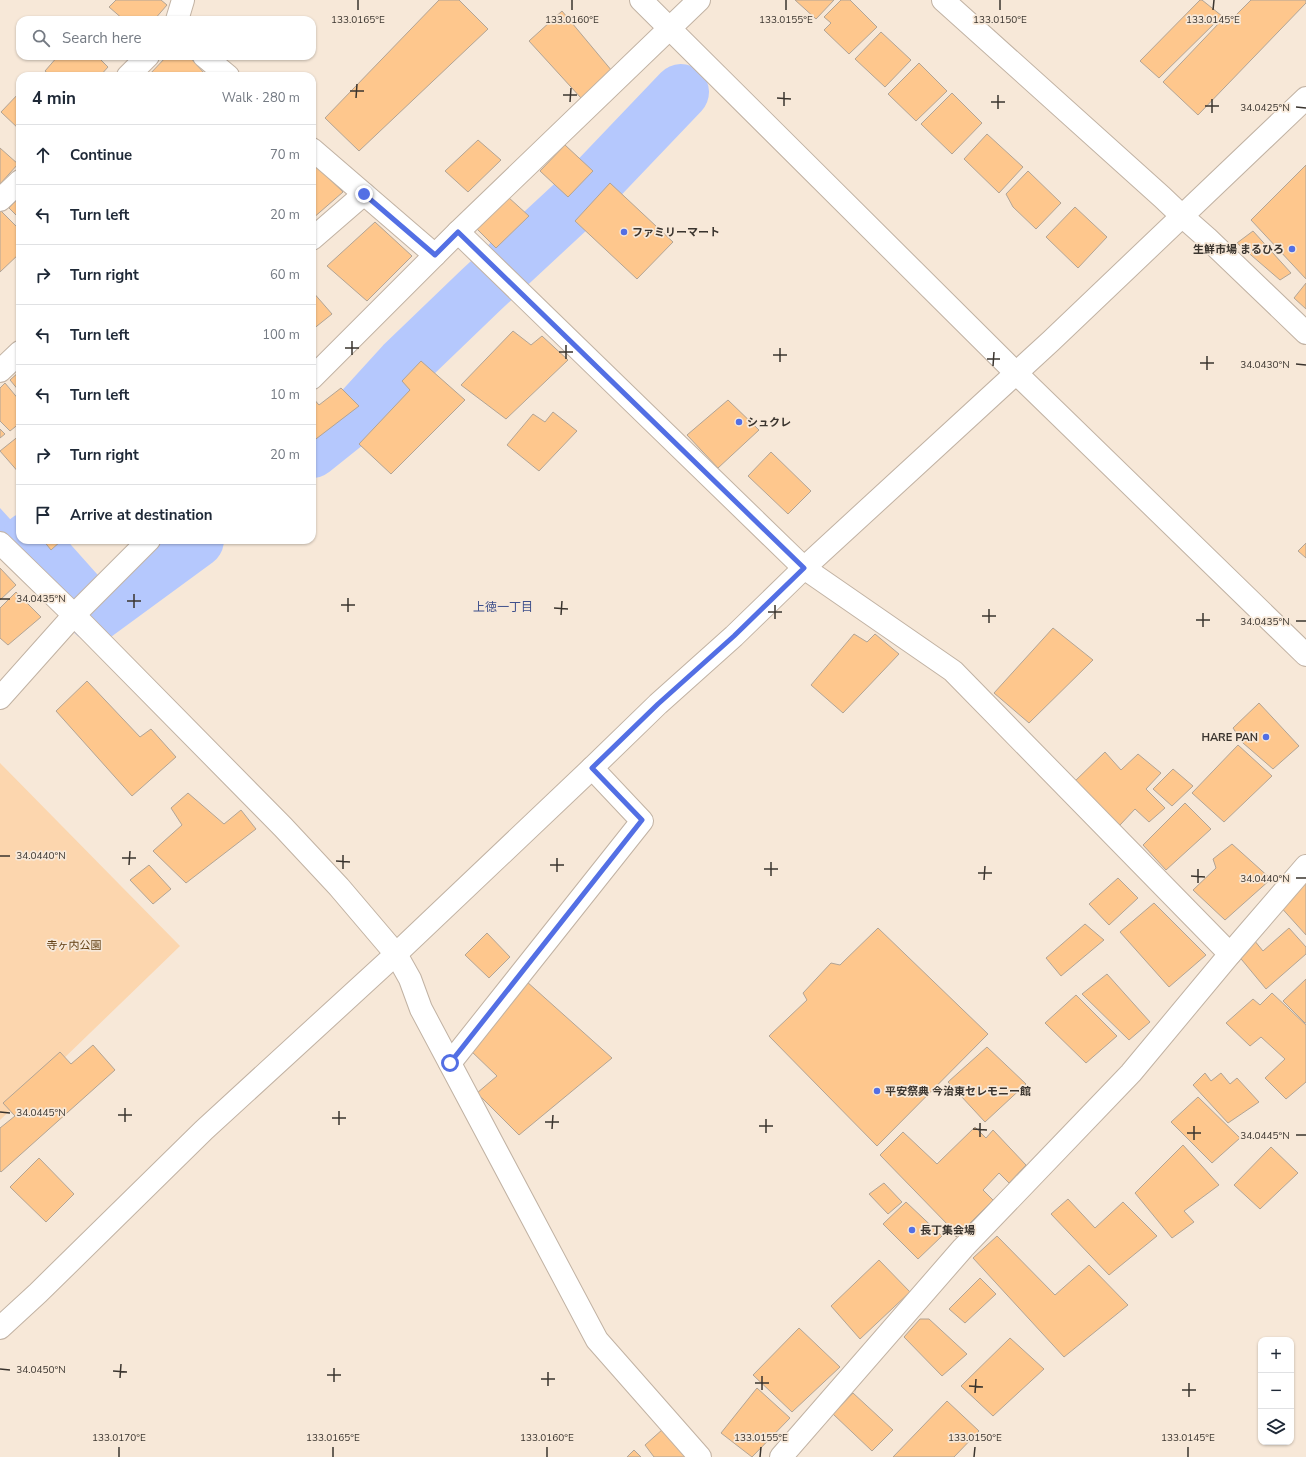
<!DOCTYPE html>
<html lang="en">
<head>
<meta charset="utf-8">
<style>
  :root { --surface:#fff; --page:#f2f2f3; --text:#1f2937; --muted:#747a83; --line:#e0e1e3 }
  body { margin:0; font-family:"Nunito Sans","Noto Sans JP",sans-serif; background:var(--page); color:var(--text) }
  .controls { position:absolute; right:12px; bottom:12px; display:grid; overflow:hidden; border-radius:8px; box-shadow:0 1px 3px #0004 }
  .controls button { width:36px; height:36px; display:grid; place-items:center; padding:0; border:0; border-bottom:1px solid var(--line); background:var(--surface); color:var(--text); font:20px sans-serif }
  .stop { position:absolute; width:12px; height:12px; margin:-9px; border:3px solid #536fe4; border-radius:50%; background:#fff }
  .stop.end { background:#536fe4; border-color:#fff; box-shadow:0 1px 4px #0008 }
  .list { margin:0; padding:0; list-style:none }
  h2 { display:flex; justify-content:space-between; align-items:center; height:52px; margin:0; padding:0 16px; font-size:17px }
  h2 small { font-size:13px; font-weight:400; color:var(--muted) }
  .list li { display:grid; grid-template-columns:26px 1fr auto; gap:12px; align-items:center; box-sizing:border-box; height:60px; padding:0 16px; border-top:1px solid var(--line) }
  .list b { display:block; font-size:15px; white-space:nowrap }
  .list em { font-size:13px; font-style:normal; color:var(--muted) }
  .icon { flex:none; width:22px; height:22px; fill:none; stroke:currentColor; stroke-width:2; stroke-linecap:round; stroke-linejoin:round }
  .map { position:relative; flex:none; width:1306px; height:1457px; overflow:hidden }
  .search { position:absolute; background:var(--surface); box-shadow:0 1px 3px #0004; left:16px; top:16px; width:300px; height:44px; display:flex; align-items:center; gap:10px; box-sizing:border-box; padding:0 14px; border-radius:12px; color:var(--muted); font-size:15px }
  .panel { position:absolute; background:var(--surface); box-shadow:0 1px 3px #0004; left:16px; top:72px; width:300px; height:472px; border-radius:12px }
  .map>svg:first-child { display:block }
  .green { fill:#fcd6ae }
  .water { fill:#b5c8fd }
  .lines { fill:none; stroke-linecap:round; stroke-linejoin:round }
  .river { stroke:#b5c8fd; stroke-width:56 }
  .building { fill:#fec78d; stroke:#b2a495 }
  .minor-casing { stroke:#c1b2a3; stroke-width:24 }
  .minor { stroke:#fff; stroke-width:22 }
  .route { stroke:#536fe4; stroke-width:5 }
  .ticks { fill:none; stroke:#3a342e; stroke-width:1.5 }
  .poi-dot { fill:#536fe4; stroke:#f7e8d8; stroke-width:1.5 }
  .labels { text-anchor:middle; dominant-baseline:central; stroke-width:3.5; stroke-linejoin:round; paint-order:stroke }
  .poi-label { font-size:11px; font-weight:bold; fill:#3a342e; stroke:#f7e8d8; text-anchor:start }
  .park-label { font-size:11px; fill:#623f13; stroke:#f7e8d8 }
  .neighbourhood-label { font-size:12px; fill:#3e4f8b; stroke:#f7e8d8 }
  .ticks-label { font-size:10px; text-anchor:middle; fill:#3a342e; stroke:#f7e8d8; stroke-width:3.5; stroke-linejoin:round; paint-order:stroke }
</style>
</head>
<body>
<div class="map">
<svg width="1306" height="1457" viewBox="0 0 1306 1457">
  <rect width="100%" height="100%" fill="#f7e8d8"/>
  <polygon class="green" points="0,763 180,946 0,1120"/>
  <polygon class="water" points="0,508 20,530 20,540 29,540 83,599 70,605 0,534"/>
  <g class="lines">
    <g class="river">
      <polyline points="312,450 362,410 403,365 481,290 577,201 681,92"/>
      <polyline points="29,540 95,614 196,540"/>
    </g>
  </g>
  <g class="building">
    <polygon points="116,0 161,0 167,5 154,20 124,20 109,7"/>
    <polygon points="439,0 459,0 488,29 359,151 325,118"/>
    <polygon points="795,0 834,0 816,19"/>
    <polygon points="841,0 850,0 877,27 849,54 824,30 831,23 824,17"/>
    <polygon points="1200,0 1202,0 1222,16 1159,78 1140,61"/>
    <polygon points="1251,0 1306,0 1306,3 1198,115 1163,82 1221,21 1230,21"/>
    <polygon points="562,11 612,71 581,98 529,41"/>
    <polygon points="881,32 911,60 885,87 855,59"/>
    <polygon points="58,56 97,56 108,67 100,76 51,76 45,71"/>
    <polygon points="167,56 189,56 204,73 201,76 148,76"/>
    <polygon points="919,63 947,91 916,121 888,94"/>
    <polygon points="20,92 20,130 1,112"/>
    <polygon points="952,93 982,123 952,154 921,124"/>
    <polygon points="987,134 1023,167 999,193 964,159"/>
    <polygon points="478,140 501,160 468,192 445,171"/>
    <polygon points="565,145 593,171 568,197 540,171"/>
    <polygon points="0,148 18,164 0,184"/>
    <polygon points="313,163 343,192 312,219 312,165"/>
    <polygon points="1306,165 1306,279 1251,220"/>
    <polygon points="1028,171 1061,203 1036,229 1013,207 1006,194"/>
    <polygon points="610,183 673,242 637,279 575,221"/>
    <polygon points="20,196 20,219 9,208"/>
    <polygon points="508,197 529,216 496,248 474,226"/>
    <polygon points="1075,207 1107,237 1078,268 1046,237"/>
    <polygon points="0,210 20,230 20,253 0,272"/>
    <polygon points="375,222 412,256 367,301 327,266"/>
    <polygon points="1253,231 1291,273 1280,280 1237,243"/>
    <polygon points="1306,283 1306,309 1294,298"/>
    <polygon points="312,291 332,314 312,330"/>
    <polygon points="513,331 531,345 542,336 568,360 506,419 461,385"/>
    <polygon points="421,361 465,400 391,474 359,444 410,390 402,381"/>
    <polygon points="20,371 20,392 10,380"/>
    <polygon points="5,383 20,401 20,423 10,431 0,421 0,388"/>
    <polygon points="341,388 359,406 312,442 312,397 319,405"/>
    <polygon points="728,400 759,430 718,468 687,435"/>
    <polygon points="553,412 577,431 539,471 507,445 533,414 545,422"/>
    <polygon points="0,429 5,434 0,438"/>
    <polygon points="20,435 20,474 0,451"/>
    <polygon points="771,452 811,491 788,514 748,476"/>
    <polygon points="43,540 62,540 51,550"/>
    <polygon points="1306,543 1306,558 1298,551"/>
    <polygon points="0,568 16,585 0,600"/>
    <polygon points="16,592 41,617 8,645 0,638 0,608"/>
    <polygon points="1053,628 1093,660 1029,723 994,693"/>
    <polygon points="854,634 867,642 875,634 899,654 843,713 811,685"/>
    <polygon points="87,681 140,737 151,729 176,757 132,796 56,711"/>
    <polygon points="1259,703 1299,746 1273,769 1243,743 1233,728"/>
    <polygon points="1238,745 1272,776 1224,822 1192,793"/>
    <polygon points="1105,752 1121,770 1138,754 1161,773 1146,789 1165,808 1149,822 1135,809 1120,825 1073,783"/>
    <polygon points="1173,769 1193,786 1172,806 1153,789"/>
    <polygon points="188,793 224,824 241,810 256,829 186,883 153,851 182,825 171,808"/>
    <polygon points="1185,803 1211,829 1166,870 1143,845"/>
    <polygon points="1232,844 1271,879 1225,920 1193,890 1216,868 1213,859"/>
    <polygon points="149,865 171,889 153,904 130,880"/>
    <polygon points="1118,878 1138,898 1109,925 1089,904"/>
    <polygon points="1304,881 1306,883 1306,935 1278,904"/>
    <polygon points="1154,903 1206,955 1169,987 1120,932"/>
    <polygon points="1085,924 1104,940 1061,976 1046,958"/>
    <polygon points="878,928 988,1034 877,1146 769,1036 807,1000 803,993 831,963 840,965"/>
    <polygon points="1289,928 1306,947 1306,954 1266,989 1237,954 1254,940 1263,951"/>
    <polygon points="487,933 510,957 489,978 465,955"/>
    <polygon points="1107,974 1150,1022 1129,1040 1082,994"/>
    <polygon points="1306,979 1306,1023 1305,1023 1283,1001"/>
    <polygon points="526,981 612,1058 519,1135 477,1093 497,1076 469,1049"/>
    <polygon points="1272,993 1306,1025 1306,1082 1286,1099 1265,1078 1285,1059 1261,1037 1250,1046 1226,1023 1253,999 1260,1005"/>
    <polygon points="1076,995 1117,1036 1086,1063 1045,1023"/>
    <polygon points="93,1045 115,1070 1,1172 0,1171 0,1128 15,1116 3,1103 60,1052 71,1064"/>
    <polygon points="987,1047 1026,1084 985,1122 948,1082"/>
    <polygon points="1205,1073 1211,1081 1221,1073 1230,1084 1237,1078 1259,1102 1228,1123 1193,1085"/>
    <polygon points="1198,1097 1240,1138 1212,1163 1171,1122"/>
    <polygon points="975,1127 986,1138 993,1130 1026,1165 1009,1183 999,1173 983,1190 993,1200 956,1237 949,1226 880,1155 903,1132 937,1164"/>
    <polygon points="1183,1145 1219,1185 1184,1211 1194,1222 1172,1238 1135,1193"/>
    <polygon points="1271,1147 1298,1173 1260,1209 1234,1185"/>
    <polygon points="39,1158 74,1194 46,1222 10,1187"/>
    <polygon points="884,1183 902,1202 888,1214 869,1194"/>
    <polygon points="1068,1199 1095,1228 1123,1202 1157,1236 1109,1275 1051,1214"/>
    <polygon points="906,1202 942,1236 918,1259 883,1224"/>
    <polygon points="997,1236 1055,1295 1089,1265 1128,1305 1064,1357 973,1258"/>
    <polygon points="879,1260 910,1292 860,1339 831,1306"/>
    <polygon points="980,1278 996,1294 965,1323 949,1309"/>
    <polygon points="920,1319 929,1319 967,1354 942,1376 904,1337"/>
    <polygon points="799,1328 840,1367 792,1412 753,1375"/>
    <polygon points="1010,1338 1044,1369 993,1416 961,1386"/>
    <polygon points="757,1388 790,1418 752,1457 721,1433"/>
    <polygon points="853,1393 893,1430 872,1451 833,1414"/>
    <polygon points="947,1401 979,1431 954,1457 893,1457"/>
    <polygon points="663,1429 689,1457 654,1457 645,1445"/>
    <polygon points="634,1450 641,1457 627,1457"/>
  </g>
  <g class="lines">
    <g class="minor-casing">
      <g id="minor">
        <polyline points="641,0 1016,373 1306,655"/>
        <polyline points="943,0 1162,197 1182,216 1207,238 1306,333"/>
        <polyline points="177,20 183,0"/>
        <polyline points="204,56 228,76"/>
        <polyline points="128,76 148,56"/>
        <polyline points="312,149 435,255"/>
        <polyline points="0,200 20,181"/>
        <polyline points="458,232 804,568 953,671 1230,954"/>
        <polyline points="312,239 364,194"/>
        <polyline points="0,371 20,352"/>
        <polyline points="312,378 458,232 699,0"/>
        <polyline points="0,543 74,615 283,827 339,887 396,954 410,979 421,1009 597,1340 700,1457"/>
        <polyline points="0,698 74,615 149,540"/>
        <polyline points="450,1063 642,821 592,768"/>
        <polyline points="0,1328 38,1293 204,1130 396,954 592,768 658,704 734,636 804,568 1051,341 1306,98"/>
        <polyline points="781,1457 963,1248 1131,1073 1230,954 1306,866"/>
      </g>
    </g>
    <use href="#minor" class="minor"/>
  </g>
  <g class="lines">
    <polyline class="route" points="364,194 435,255 458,232 804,568 734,636 658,704 592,768 642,820 450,1063"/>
  </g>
  <path class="ticks" d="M358 10V0M572 10V0M786 10V0M1000 10V0M1213 10 1214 0M350 91H364M563 95H577M356 98 357 84M777 98 791 99M570 102 571 88M991 102H1005M784 106V92M1205 106H1219M1296 107 1306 108M998 109V95M1212 113V99M345 348H359M559 352H573M352 355V341M773 355H787M566 359V345M987 359H1000M780 362V348M1200 363H1214M1296 364 1306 365M993 366 994 352M1207 370V356M0 599H10M127 601H141M341 605H355M134 608V594M554 608 568 609M348 612V598M768 612H782M561 615 562 601M982 616H996M775 619V605M1196 620H1210M1296 621H1306M989 623V609M1203 627V613M0 856H10M122 858H136M336 861 350 862M129 865 130 851M550 865H564M343 869V855M764 869H778M557 872V858M978 873H992M771 876V862M1191 876 1205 877M1296 878H1306M984 880 985 866M1198 883V869M0 1112 10 1113M118 1115H132M332 1118H346M125 1122V1108M545 1122H559M339 1125V1111M759 1126H773M552 1129 553 1115M973 1129 987 1130M766 1133V1119M1187 1133H1201M1296 1135H1306M980 1137V1123M1194 1140V1126M0 1369 10 1370M113 1371 127 1372M327 1375H341M120 1378 121 1364M541 1379H555M334 1382V1368M755 1383H769M548 1386V1372M969 1386 983 1387M762 1390V1376M1182 1390H1196M975 1393 976 1379M1189 1397V1383M119 1457V1447M333 1457V1447M547 1457V1447M760 1457 761 1447M974 1457 975 1447M1188 1457V1447"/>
  <g class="poi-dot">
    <circle cx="624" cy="232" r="4"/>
    <circle cx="1292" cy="249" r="4"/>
    <circle cx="739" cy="422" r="4"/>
    <circle cx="1266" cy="737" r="4"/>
    <circle cx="877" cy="1091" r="4"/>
    <circle cx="912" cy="1230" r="4"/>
  </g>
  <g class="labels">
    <g class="poi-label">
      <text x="632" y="232">ファミリーマート</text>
      <text x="1284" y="249" text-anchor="end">生鮮市場 まるひろ</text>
      <text x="747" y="422">シュクレ</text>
      <text x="1258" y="737" text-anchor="end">HARE PAN</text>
      <text x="885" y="1091">平安祭典 今治東セレモニー館</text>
      <text x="920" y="1230">長丁集会場</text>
    </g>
    <g class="park-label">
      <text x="74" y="945">寺ヶ内公園</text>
    </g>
    <g class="neighbourhood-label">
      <text x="503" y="607">上徳一丁目</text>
    </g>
  </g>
  <g class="ticks-label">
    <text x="358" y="23">133.0165°E</text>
    <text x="572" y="23">133.0160°E</text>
    <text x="786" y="23">133.0155°E</text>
    <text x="1000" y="23">133.0150°E</text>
    <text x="1213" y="23">133.0145°E</text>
    <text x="1265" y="111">34.0425°N</text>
    <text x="1265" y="368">34.0430°N</text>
    <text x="41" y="602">34.0435°N</text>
    <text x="1265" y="625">34.0435°N</text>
    <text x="41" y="859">34.0440°N</text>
    <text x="1265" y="882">34.0440°N</text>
    <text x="41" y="1116">34.0445°N</text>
    <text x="1265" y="1139">34.0445°N</text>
    <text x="41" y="1373">34.0450°N</text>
    <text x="119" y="1441">133.0170°E</text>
    <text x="333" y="1441">133.0165°E</text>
    <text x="547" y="1441">133.0160°E</text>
    <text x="761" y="1441">133.0155°E</text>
    <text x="975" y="1441">133.0150°E</text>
    <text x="1188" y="1441">133.0145°E</text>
  </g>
</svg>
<div class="controls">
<button>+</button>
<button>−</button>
<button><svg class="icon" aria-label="layers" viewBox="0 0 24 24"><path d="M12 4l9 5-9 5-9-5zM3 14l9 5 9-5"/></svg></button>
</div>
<div class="stop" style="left:450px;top:1063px"></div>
<div class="stop end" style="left:364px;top:194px"></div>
<div class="search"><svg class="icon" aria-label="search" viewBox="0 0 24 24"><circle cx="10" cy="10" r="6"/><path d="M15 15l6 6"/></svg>Search here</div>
<section class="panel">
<h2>4 min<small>Walk · 280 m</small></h2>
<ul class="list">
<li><svg class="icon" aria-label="ahead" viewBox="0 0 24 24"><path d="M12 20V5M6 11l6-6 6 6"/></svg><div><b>Continue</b></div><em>70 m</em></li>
<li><svg class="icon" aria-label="left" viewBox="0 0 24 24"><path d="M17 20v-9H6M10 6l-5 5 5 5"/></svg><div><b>Turn left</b></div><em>20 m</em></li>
<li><svg class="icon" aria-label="right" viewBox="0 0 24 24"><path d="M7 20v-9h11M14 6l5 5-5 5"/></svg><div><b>Turn right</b></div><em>60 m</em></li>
<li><svg class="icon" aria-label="left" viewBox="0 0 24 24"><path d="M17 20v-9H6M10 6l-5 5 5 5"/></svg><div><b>Turn left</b></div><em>100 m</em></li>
<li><svg class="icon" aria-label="left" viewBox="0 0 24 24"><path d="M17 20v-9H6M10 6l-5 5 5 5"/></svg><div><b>Turn left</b></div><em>10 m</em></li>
<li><svg class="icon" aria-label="right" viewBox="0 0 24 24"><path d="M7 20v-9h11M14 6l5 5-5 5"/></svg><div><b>Turn right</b></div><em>20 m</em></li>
<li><svg class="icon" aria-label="arrive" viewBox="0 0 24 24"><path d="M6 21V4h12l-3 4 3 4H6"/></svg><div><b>Arrive at destination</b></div></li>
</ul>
</section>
</div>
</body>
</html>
